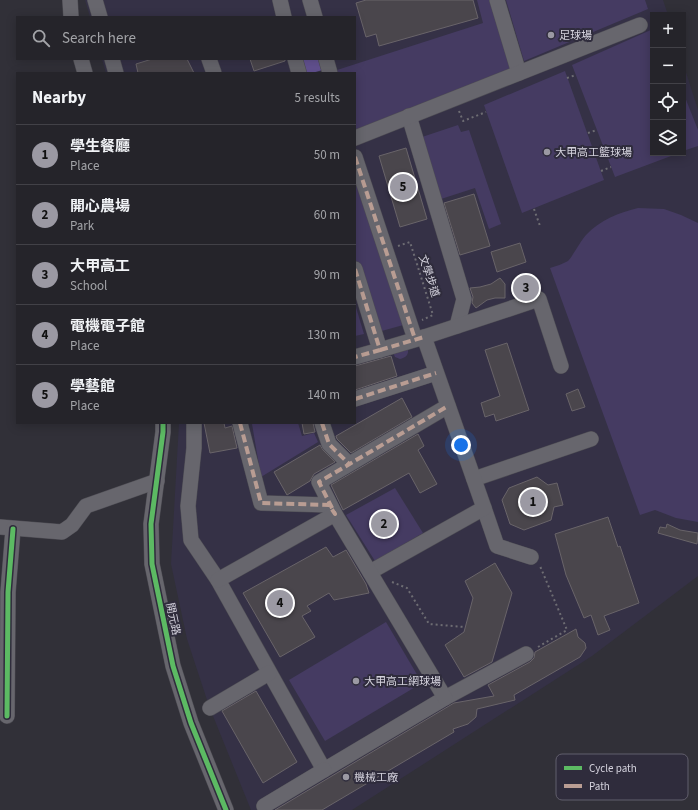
<!DOCTYPE html>
<html lang="en">
<head>
<meta charset="utf-8">
<style>
  :root { --surface:#25242a; --page:#2d2c32; --text:#f1f3f6; --muted:#a3a4a8; --line:#424147; --accent:#9b99a3 }
  body { margin:0; font-family:"Source Sans 3","Noto Sans TC",sans-serif; background:var(--page); color:var(--text) }
  .controls { position:absolute; right:12px; top:12px; display:grid; overflow:hidden; border-radius:0px; box-shadow:0 2px 10px #0003 }
  .controls button { width:36px; height:36px; display:grid; place-items:center; padding:0; border:0; border-bottom:1px solid var(--line); background:var(--surface); color:var(--text); font:20px sans-serif }
  .you { position:absolute; left:461px; top:445px; width:14px; height:14px; margin:-10px; border:3px solid #fff; border-radius:50%; background:#1a73e8; box-shadow:0 0 0 6px #1a73e833 }
  .badge { display:grid; place-items:center; width:26px; height:26px; border-radius:50%; background:var(--accent); color:#111; font-size:13px; font-weight:700 }
  .pin { position:absolute; translate:-50% -50%; border:2px solid #fff; box-shadow:0 1px 4px #0006 }
  .list { margin:0; padding:0; list-style:none }
  h2 { display:flex; justify-content:space-between; align-items:center; height:52px; margin:0; padding:0 16px; font-size:17px }
  h2 small { font-size:13px; font-weight:400; color:var(--muted) }
  .list li { display:grid; grid-template-columns:26px 1fr auto; gap:12px; align-items:center; box-sizing:border-box; height:60px; padding:0 16px; border-top:1px solid var(--line) }
  .list b { display:block; font-size:15px; white-space:nowrap }
  .list p { margin:0; font-size:13px; white-space:nowrap; color:var(--muted) }
  .list em { font-size:13px; font-style:normal; color:var(--muted) }
  .icon { flex:none; width:22px; height:22px; fill:none; stroke:currentColor; stroke-width:2; stroke-linecap:round; stroke-linejoin:round }
  .map { position:relative; flex:none; width:698px; height:810px; overflow:hidden }
  .search { position:absolute; background:var(--surface); box-shadow:0 2px 10px #0003; left:16px; top:16px; width:340px; height:44px; display:flex; align-items:center; gap:10px; box-sizing:border-box; padding:0 14px; border-radius:0px; color:var(--muted); font-size:15px }
  .panel { position:absolute; background:var(--surface); box-shadow:0 2px 10px #0003; left:16px; top:72px; width:340px; height:352px; border-radius:0px }
  .map>svg:first-child { display:block }
  .built { fill:#353146 }
  .green { fill:#453b62 }
  .forest { fill:#645393 }
  .building { fill:#4a464c; stroke:#696469 }
  .lines { fill:none; stroke-linecap:round; stroke-linejoin:round }
  .minor-casing { stroke:#4e4d54; stroke-width:16 }
  .path { stroke:#6e6d73; stroke-width:2; stroke-dasharray:2 3; stroke-linecap:butt }
  .minor { stroke:#67666d; stroke-width:15 }
  .quiet { stroke:#b99d93; stroke-width:4; stroke-dasharray:8 4; stroke-linecap:butt }
  .cycleway-casing { stroke:#2f2c3c; stroke-width:8 }
  .cycleway { stroke:#5cba63; stroke-width:5 }
  .poi-dot { fill:#9b99a3; stroke:#2f2c3c; stroke-width:1.5 }
  .labels { text-anchor:middle; dominant-baseline:central; stroke-width:4; stroke-linejoin:round; paint-order:stroke }
  .poi-label { font-size:11px; fill:#d4d2dd; stroke:#2f2c3c; text-anchor:start }
  .street-label { font-size:11px; fill:#d4d2dd; stroke:#2f2c3c }
  .key { fill:#2f2c3c; stroke:#615e6c; stroke-width:1 }
  .key-label { font-size:11px; fill:#d4d2dd }
</style>
</head>
<body>
<div class="map">
<svg width="698" height="810" viewBox="0 0 698 810">
  <rect width="100%" height="100%" fill="#313038"/>
  <polygon class="built" points="85,0 663,0 668,15 653,15 653,153 683,153 683,63 698,110 698,576 592,656 352,810 251,810 209,706 187,639 171,564 179,423 355,423 355,73 106,73 102,59 355,59 355,17 90,17"/>
  <g class="green">
    <polygon points="477,0 490,0 512,71 357,132 355,127 355,73 338,73 337,70 483,23"/>
    <polygon points="506,0 645,0 648,9 524,61"/>
    <polygon points="653,29 653,153 679,153 615,177 572,65"/>
    <polygon points="565,71 604,180 522,213 484,105"/>
    <polygon points="683,92 698,130 698,146 683,151"/>
    <polygon points="458,125 461,132 469,130 501,224 489,229 475,188 441,199 422,137"/>
    <polygon points="355,165 407,324 378,332 355,261"/>
    <path d="M638 208 664 209 681 215 698 223V522L676 518 655 510 640 515 550 268C556 266 563 264 568 261 571 259 581 240 586 235 600 220 618 213 638 208Z"/>
    <polygon points="355,304 364,334 355,336"/>
    <path d="M408 349C409 355 405 358 400 359L395 357 393 352Z"/>
    <polygon points="259,423 298,423 302,436 314,433 318,442 261,477 252,424"/>
    <polygon points="395,488 423,533 375,561 346,515"/>
    <polygon points="386,622 422,683 325,741 289,680"/>
  </g>
  <polygon class="forest" points="303,59 323,59 326,69 312,73 303,73 299,60"/>
  <g class="building">
    <polygon points="366,0 473,0 478,18 379,46 376,34 366,37 356,3"/>
    <polygon points="152,59 187,59 194,73 138,73 136,64"/>
    <polygon points="250,59 285,59 285,61 254,71"/>
    <polygon points="406,148 427,219 400,227 379,156"/>
    <polygon points="474,194 490,246 460,255 444,203"/>
    <polygon points="520,243 526,262 497,272 491,252"/>
    <polygon points="500,278 505,284 505,298 495,298 487,300 476,308 472,303 473,297 470,288 480,287 491,284"/>
    <polygon points="507,343 529,410 496,421 494,414 485,417 481,403 500,396 485,350"/>
    <polygon points="391,356 397,376 355,390 355,366"/>
    <polygon points="578,389 585,407 572,411 566,394"/>
    <polygon points="402,398 412,417 351,453 337,439 336,436"/>
    <polygon points="204,423 224,423 225,428 232,426 237,448 210,453"/>
    <polygon points="302,423 313,423 315,432 304,434"/>
    <polygon points="418,434 424,446 418,450 437,484 420,493 409,473 343,510 331,485"/>
    <polygon points="320,445 323,450 335,462 314,474 310,481 287,495 274,472"/>
    <polygon points="537,477 548,485 557,483 563,505 554,507 551,520 524,530 510,524 502,500 509,488"/>
    <polygon points="608,517 618,547 620,546 639,603 604,616 610,630 598,635 591,615 584,618 566,575 555,534"/>
    <polygon points="667,524 680,530 698,533 697,544 658,533 660,527 666,528"/>
    <polygon points="326,547 333,557 346,550 366,584 369,593 334,600 329,593 307,606 311,611 302,616 315,637 280,657 243,593"/>
    <polygon points="495,563 512,593 492,662 464,677 445,645 464,632 473,598 465,581"/>
    <polygon points="576,629 578,637 585,643 586,648 580,657 514,695 515,700 477,709 476,717 468,724 453,729 454,732 322,810 275,810 454,703 494,696 488,685 530,662 534,658 535,652"/>
    <polygon points="256,691 297,762 263,783 222,711"/>
  </g>
  <g class="lines">
    <g class="minor-casing">
      <g id="minor">
        <polyline points="70,0 71,17"/>
        <polyline points="95,0 100,17"/>
        <polyline points="280,0 284,17"/>
        <polyline points="310,0 315,17"/>
        <polyline points="497,0 519,73"/>
        <polyline points="81,59 85,73"/>
        <polyline points="112,59 116,73"/>
        <polyline points="209,59 214,73"/>
        <polyline points="295,59 299,73"/>
        <polyline points="326,59 330,73"/>
        <polyline points="409,116 464,299 457,326"/>
        <polyline points="355,138 640,25"/>
        <polyline points="355,157 415,339"/>
        <polyline points="355,269 380,350 355,357"/>
        <polyline points="380,350 424,337"/>
        <polyline points="355,399 436,373"/>
        <polyline points="163,423 163,432 151,524 152,564 173,666 191,723 226,810"/>
        <polyline points="194,423 194,448 188,506 191,540 218,580 324,770 445,698 526,654"/>
        <polyline points="240,423 261,503 329,505 335,514 319,482 448,406"/>
        <polyline points="322,423 329,444 349,464"/>
        <polyline points="474,479 591,439"/>
        <polyline points="484,508 497,546 531,557"/>
        <polyline points="0,527 62,532 72,525 86,506 157,481"/>
        <polyline points="370,572 484,508 424,337 539,299 561,366"/>
        <polyline points="218,580 335,514 445,698"/>
        <polyline points="210,708 269,673"/>
        <polyline points="7,716 8,592 13,529"/>
        <polyline points="264,806 324,770"/>
      </g>
    </g>
    <g class="path">
      <polyline points="567,78 576,75"/>
      <polyline points="459,111 463,121 486,112"/>
      <polyline points="588,133 597,130"/>
      <polyline points="601,171 611,167"/>
      <polyline points="534,209 540,226"/>
      <polyline points="398,246 410,242 433,315 422,320"/>
      <polyline points="392,582 407,588 429,624 465,627"/>
      <polyline points="538,647 567,630 540,566"/>
    </g>
    <use href="#minor" class="minor"/>
    <g class="quiet">
      <polyline points="355,157 415,339"/>
      <polyline points="355,269 380,350 355,357"/>
      <polyline points="380,350 424,337"/>
      <polyline points="355,399 436,373"/>
      <polyline points="240,423 261,503 329,505 335,514 319,482 448,406"/>
      <polyline points="322,423 329,444 349,464"/>
    </g>
    <g class="cycleway-casing">
      <g id="cycleway">
        <polyline points="163,423 163,432 151,524 152,564 173,666 191,723 226,810"/>
        <polyline points="7,716 8,592 13,529"/>
      </g>
    </g>
    <use href="#cycleway" class="cycleway"/>
  </g>
  <g class="poi-dot">
    <circle cx="551" cy="35" r="4"/>
    <circle cx="547" cy="152" r="4"/>
    <circle cx="356" cy="681" r="4"/>
    <circle cx="346" cy="777" r="4"/>
  </g>
  <g class="labels">
    <g class="poi-label">
      <text x="559" y="35">足球場</text>
      <text x="555" y="152">大甲高工籃球場</text>
      <text x="364" y="681">大甲高工網球場</text>
      <text x="354" y="777">機械工廠</text>
    </g>
    <g class="street-label">
      <text transform="translate(429 276) rotate(72)">文學步道</text>
      <text transform="translate(173 619) rotate(78)">開元路</text>
    </g>
  </g>
  <rect x="556" y="754" width="132" height="46" rx="6" class="key"/>
  <rect x="564" y="766" width="18" height="4" fill="#5cba63"/>
  <rect x="564" y="784" width="18" height="4" fill="#b99d93"/>
  <g class="key-label">
    <text x="589" y="772">Cycle path</text>
    <text x="589" y="790">Path</text>
  </g>
</svg>
<div class="controls">
<button>+</button>
<button>−</button>
<button><svg class="icon" aria-label="locate" viewBox="0 0 24 24"><circle cx="12" cy="12" r="6"/><path d="M12 2v4M12 18v4M2 12h4M18 12h4"/></svg></button>
<button><svg class="icon" aria-label="layers" viewBox="0 0 24 24"><path d="M12 4l9 5-9 5-9-5zM3 14l9 5 9-5"/></svg></button>
</div>
<div class="you"></div>
<div class="pin badge" style="left:533px;top:502px">1</div>
<div class="pin badge" style="left:384px;top:524px">2</div>
<div class="pin badge" style="left:526px;top:288px">3</div>
<div class="pin badge" style="left:280px;top:603px">4</div>
<div class="pin badge" style="left:403px;top:187px">5</div>
<div class="search"><svg class="icon" aria-label="search" viewBox="0 0 24 24"><circle cx="10" cy="10" r="6"/><path d="M15 15l6 6"/></svg>Search here</div>
<section class="panel">
<h2>Nearby<small>5 results</small></h2>
<ul class="list">
<li><span class="badge">1</span><div><b>學生餐廳</b><p>Place</p></div><em>50 m</em></li>
<li><span class="badge">2</span><div><b>開心農場</b><p>Park</p></div><em>60 m</em></li>
<li><span class="badge">3</span><div><b>大甲高工</b><p>School</p></div><em>90 m</em></li>
<li><span class="badge">4</span><div><b>電機電子館</b><p>Place</p></div><em>130 m</em></li>
<li><span class="badge">5</span><div><b>學藝館</b><p>Place</p></div><em>140 m</em></li>
</ul>
</section>
</div>
</body>
</html>
